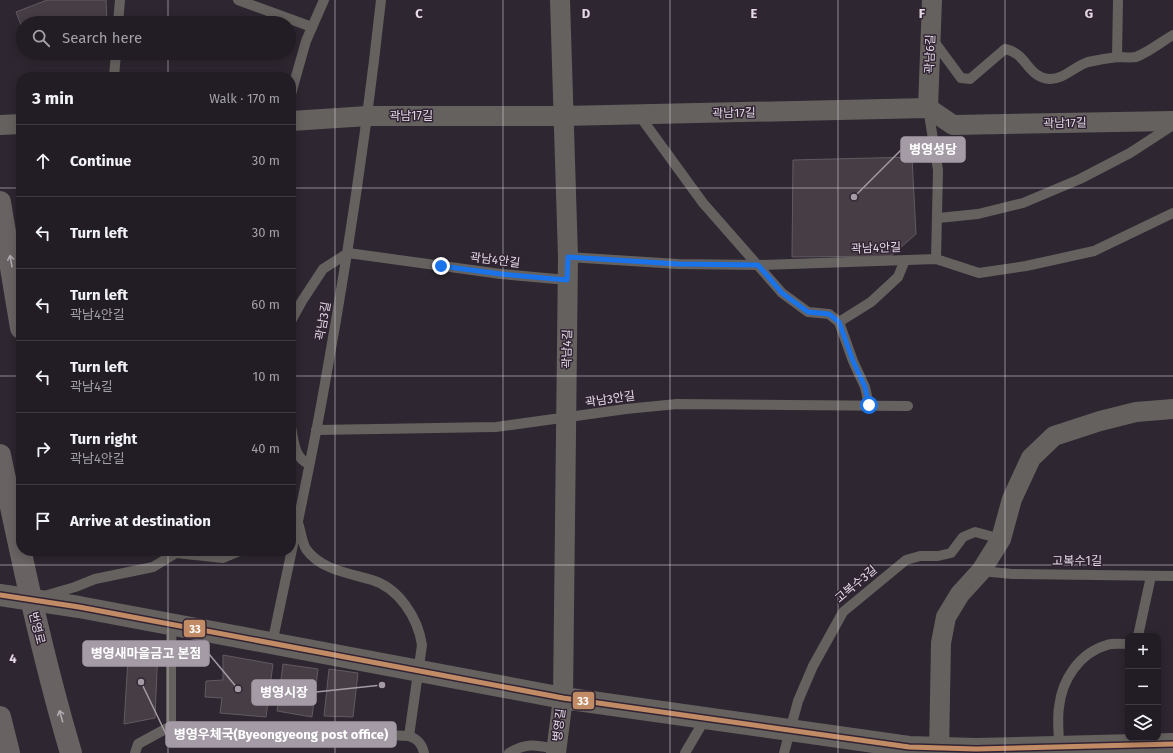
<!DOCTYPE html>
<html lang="en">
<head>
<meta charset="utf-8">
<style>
  :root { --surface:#221c24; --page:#2a252c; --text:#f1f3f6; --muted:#a2a1a6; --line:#3f3a41 }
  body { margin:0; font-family:"Fira Sans","Noto Sans KR",sans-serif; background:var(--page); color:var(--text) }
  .controls { position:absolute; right:12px; bottom:12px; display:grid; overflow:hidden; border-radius:8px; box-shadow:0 2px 10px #0003 }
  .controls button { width:36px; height:36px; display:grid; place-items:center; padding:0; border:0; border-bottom:1px solid var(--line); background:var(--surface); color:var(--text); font:20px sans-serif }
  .stop { position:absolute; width:12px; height:12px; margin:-9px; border:3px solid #1a73e8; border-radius:50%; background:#fff }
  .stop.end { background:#1a73e8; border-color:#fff; box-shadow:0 1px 4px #0008 }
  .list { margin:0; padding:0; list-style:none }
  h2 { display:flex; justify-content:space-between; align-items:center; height:52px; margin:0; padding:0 16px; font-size:17px }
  h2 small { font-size:13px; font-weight:400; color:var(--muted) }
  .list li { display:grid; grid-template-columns:26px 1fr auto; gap:12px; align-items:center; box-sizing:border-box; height:72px; padding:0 16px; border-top:1px solid var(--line) }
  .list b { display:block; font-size:15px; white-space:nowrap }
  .list p { margin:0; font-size:13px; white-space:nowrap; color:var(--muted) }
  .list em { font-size:13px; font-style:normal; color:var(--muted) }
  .icon { flex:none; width:22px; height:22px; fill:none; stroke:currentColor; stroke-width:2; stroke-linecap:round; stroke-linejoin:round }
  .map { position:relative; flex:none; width:1173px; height:753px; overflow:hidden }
  .search { position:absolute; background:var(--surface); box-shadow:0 2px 10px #0003; left:16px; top:16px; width:280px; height:44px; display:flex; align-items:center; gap:10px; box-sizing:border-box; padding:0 14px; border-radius:22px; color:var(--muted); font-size:15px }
  .panel { position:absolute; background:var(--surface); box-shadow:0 2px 10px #0003; left:16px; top:72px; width:280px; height:484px; border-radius:16px }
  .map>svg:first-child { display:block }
  .building { fill:#473d45; stroke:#625a61 }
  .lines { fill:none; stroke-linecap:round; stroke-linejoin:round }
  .service { stroke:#65615f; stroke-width:10 }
  .minor { stroke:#65615f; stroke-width:20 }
  .tertiary { stroke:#65615f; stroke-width:22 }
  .secondary { stroke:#696262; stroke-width:22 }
  .bus-1-casing { stroke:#312333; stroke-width:8 }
  .bus-1 { stroke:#c18c65; stroke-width:5 }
  .oneway { stroke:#b2aab1 }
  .route { stroke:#1a73e8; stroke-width:5 }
  .grid { fill:none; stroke:#e3dae5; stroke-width:1; stroke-opacity:0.55 }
  .labels { text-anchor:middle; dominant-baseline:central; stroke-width:3; stroke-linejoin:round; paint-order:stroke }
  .street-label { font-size:12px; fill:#e3dae5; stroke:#312333 }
  .grid-label { font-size:13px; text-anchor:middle; font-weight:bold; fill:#e3dae5; stroke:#312333; stroke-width:3; stroke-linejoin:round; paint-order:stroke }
  .leader { fill:none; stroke:#a49ba6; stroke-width:1.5 }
  .callout-dot { fill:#a49ba6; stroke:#312333; stroke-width:1.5 }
  .callout { fill:#a49ba6; stroke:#a49ba6; stroke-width:1.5 }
  .callout-label { font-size:13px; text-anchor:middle; font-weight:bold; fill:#fff }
  .line-badge { stroke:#312333; stroke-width:1.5 }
  .badge-label { font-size:11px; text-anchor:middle; font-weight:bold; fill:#fff }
</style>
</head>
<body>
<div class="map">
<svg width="1173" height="753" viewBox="0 0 1173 753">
  <rect width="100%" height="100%" fill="#2e2630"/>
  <g class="building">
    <polygon points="47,0 106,0 107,23 23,23 23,30 16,12"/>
    <polygon points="912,157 916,234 891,256 792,257 793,160"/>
    <polygon points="129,642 158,647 155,718 124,724"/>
    <polygon points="223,655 273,664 266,717 220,713 222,698 205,697 206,681 223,680"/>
    <polygon points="283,664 318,669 312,717 277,711"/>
    <polygon points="329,669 358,673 353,717 324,716"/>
  </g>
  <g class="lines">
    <g class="service">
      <polyline points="238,0 312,27"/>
      <polyline points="118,23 120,0"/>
      <path d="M933 40 961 78 970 79 1005 49C1027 53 1027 77 1049 79 1063 80 1075 66 1088 62 1097 60 1109 58 1118 57 1124 57 1131 58 1136 57 1149 52 1161 42 1173 35"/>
      <polyline points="1117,57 1118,0"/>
      <polyline points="114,77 116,53"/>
      <polyline points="291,94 306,41 324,0"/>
      <polyline points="928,108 938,170 936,259"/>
      <polyline points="639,115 703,203 782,293 808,312 829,314 839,322 853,361 865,387 869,405"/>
      <polyline points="938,218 978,214 1023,203 1080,179 1130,153 1173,125"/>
      <polyline points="568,257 678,264 759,265 936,259 979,273 1026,266 1094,251 1173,213"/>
      <polyline points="291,321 302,301 323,269 348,253 501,274 567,280"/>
      <polyline points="839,322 871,302 898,277 905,260"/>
      <path d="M291 427C294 441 294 458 309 464"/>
      <polyline points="316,430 496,427 626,409 677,404 908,406"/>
      <path d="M298 523C301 531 302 543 306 549 321 570 349 573 372 580 399 588 418 618 422 645L409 736"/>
      <polyline points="981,571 1012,574 1173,576"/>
      <polyline points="44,596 75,587 95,579 153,567 176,553 223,558 240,551"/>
      <polyline points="1138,636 1151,576"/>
      <path d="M272 644C290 557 310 470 325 383 348 256 367 128 381 0"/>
      <polyline points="171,726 171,645 172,625"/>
      <path d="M1059 747C1059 734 1057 720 1059 707 1062 680 1079 653 1107 645 1113 643 1121 644 1128 644"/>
      <path d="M135 753 138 744 171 726 409 736C418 739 422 744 424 753"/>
      <path d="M509 753C527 742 537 745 556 749"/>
      <polyline points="685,753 705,719"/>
      <polyline points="784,753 798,701 813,666 843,612 906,560 920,556 938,556 951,553 963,537 975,532 1001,539"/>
    </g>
    <g class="minor">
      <polyline points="928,108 932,0"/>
      <polyline points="291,121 368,116 563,116 928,108 953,125 1173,121"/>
      <polyline points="0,125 21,124"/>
      <polyline points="556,753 563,698 568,257 560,0"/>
      <polyline points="939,753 941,643 946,617 960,594 981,571 1001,539 1012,499 1031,458 1054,436 1100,421 1136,412 1173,409"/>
    </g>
    <polyline class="tertiary" points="0,595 79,607 563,698 909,747 976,749 1173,744"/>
    <g class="secondary">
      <polyline points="0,202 21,328"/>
      <path d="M0 455C21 555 42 655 71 753"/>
      <polyline points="0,717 9,753"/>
    </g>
    <g class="bus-1-casing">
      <polyline id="bus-1" points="0,595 79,607 563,698 909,747 976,749 1173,744"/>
    </g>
    <use href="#bus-1" class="bus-1"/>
  </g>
  <defs><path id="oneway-shaft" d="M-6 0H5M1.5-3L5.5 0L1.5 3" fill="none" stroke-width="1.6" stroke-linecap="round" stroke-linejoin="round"/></defs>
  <g class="oneway">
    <use href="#oneway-shaft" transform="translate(11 261) rotate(-100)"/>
    <use href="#oneway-shaft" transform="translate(61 716) rotate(-106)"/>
  </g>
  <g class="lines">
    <polyline class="route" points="441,266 501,274 567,280 568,257 678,264 758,265 782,293 808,312 829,314 839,322 853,361 865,387 869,405"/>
  </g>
  <path class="grid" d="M168 0V23M335 0V753M503 0V753M670 0V753M838 0V753M1005 0V753M168 53V77M0 188H21M291 188H1173M0 376H21M291 376H1173M168 551V753M0 565H1173"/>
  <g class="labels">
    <g class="street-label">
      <text transform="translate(930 54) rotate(-88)">곽남6길</text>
      <text transform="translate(734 113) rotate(-1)">곽남17길</text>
      <text x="411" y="116">곽남17길</text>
      <text transform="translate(1065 123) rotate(-1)">곽남17길</text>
      <text transform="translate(876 248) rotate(-2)">곽남4안길</text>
      <text transform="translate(495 260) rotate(7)">곽남4안길</text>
      <text transform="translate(323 321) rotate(-80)">곽남3길</text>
      <text transform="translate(567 349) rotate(-89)">곽남4길</text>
      <text transform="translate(610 399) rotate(-8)">곽남3안길</text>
      <text x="1077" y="561">고복수1길</text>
      <text transform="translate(856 584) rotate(-40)">고복수3길</text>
      <text transform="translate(37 628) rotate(76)">번영로</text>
      <text transform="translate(559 725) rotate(-83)">병영길</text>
    </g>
  </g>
  <g class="grid-label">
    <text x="419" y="18">C</text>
    <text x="586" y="18">D</text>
    <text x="754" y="18">E</text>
    <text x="922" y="18">F</text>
    <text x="1089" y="18">G</text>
    <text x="13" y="663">4</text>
  </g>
  <path class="leader" d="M854 197L901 150M238 689L209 654M382 685L316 692M141 682L166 734"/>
  <g class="callout-dot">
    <circle cx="854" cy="197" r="4"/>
    <circle cx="238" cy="689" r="4"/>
    <circle cx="382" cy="685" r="4"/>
    <circle cx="141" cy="682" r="4"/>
  </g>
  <g class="callout">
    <rect x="901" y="137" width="64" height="25" rx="4"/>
    <rect x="83" y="641" width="126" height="25" rx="4"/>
    <rect x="252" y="680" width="64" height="25" rx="4"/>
    <rect x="166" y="722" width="230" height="25" rx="4"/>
  </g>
  <g class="callout-label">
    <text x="933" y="154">병영성당</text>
    <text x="146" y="658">병영새마을금고 본점</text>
    <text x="284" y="697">병영시장</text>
    <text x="281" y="739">병영우체국(Byeongyeong post office)</text>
  </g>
  <g class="line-badge">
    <rect x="183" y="619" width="23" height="19" rx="4" fill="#c18c65"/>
    <rect x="572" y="691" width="23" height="19" rx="4" fill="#c18c65"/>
  </g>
  <g class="badge-label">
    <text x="195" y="633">33</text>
    <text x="583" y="705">33</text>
  </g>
</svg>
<div class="controls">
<button>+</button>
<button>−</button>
<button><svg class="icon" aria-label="layers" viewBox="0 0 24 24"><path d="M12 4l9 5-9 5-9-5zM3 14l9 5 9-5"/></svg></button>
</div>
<div class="stop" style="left:869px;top:405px"></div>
<div class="stop end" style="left:441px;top:266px"></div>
<div class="search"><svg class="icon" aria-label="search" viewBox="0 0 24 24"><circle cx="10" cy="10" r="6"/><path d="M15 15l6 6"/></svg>Search here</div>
<section class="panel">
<h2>3 min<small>Walk · 170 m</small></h2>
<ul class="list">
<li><svg class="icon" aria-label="ahead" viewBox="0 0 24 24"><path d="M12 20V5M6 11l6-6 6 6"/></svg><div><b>Continue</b></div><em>30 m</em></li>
<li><svg class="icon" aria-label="left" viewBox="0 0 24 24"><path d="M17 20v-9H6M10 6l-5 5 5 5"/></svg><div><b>Turn left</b></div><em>30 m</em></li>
<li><svg class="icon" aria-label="left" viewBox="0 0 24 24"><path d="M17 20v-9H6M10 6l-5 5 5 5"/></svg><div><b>Turn left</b><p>곽남4안길</p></div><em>60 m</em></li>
<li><svg class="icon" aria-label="left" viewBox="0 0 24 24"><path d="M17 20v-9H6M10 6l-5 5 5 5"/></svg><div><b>Turn left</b><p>곽남4길</p></div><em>10 m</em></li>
<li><svg class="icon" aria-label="right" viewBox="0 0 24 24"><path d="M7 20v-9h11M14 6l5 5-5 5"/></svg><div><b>Turn right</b><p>곽남4안길</p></div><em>40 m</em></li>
<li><svg class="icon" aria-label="arrive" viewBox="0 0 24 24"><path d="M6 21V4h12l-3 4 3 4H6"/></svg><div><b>Arrive at destination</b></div></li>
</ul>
</section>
</div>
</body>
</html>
